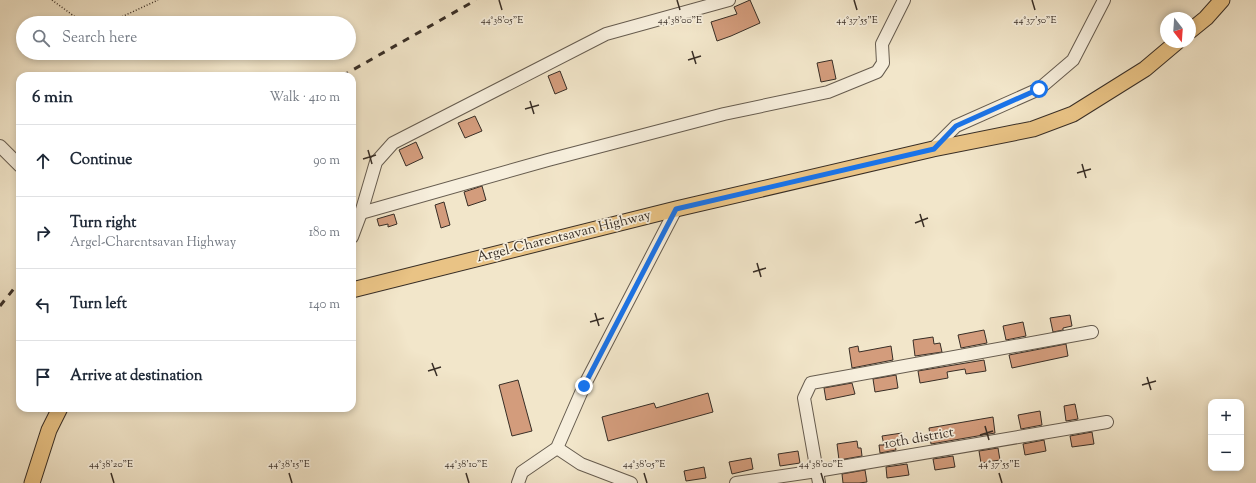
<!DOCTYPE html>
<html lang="en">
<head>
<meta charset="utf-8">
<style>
  :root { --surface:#fff; --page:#f6f6f7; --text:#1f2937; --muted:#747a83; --line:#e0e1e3 }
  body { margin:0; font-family:"Sorts Mill Goudy",serif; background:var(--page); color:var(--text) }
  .controls { position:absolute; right:12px; bottom:12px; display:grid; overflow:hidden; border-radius:8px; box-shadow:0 2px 6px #0003 }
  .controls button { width:36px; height:36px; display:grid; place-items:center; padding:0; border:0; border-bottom:1px solid var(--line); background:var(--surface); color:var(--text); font:20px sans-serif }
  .compass { position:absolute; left:1160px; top:12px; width:36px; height:36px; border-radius:50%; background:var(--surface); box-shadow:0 2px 6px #0003; rotate:163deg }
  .stop { position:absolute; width:12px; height:12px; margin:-9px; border:3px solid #1a73e8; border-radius:50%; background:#fff }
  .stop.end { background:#1a73e8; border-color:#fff; box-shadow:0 1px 4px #0008 }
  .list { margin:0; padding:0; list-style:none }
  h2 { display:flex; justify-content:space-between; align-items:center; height:52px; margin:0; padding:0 16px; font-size:17px }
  h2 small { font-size:13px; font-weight:400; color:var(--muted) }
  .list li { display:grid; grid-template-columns:26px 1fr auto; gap:12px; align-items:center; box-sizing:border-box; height:72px; padding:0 16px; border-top:1px solid var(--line) }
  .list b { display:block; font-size:15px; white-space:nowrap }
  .list p { margin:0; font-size:13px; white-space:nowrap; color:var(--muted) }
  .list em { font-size:13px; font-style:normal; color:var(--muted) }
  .icon { flex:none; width:22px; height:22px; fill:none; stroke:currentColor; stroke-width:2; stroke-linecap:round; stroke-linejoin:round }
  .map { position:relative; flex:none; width:1256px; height:483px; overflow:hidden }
  .search { position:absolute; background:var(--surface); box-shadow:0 2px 6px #0003; left:16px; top:16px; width:340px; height:44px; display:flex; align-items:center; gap:10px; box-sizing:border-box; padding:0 14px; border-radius:22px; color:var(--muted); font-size:15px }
  .panel { position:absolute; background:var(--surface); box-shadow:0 2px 6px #0003; left:16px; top:72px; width:340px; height:340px; border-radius:12px }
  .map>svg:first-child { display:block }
  .building { fill:#d39c7c; stroke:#382e26 }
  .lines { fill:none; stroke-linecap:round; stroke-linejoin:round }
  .minor-casing { stroke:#665c4f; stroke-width:14 }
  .major-casing { stroke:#382e26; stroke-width:17 }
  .path { stroke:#382e26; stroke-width:1.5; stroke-dasharray:1 2; stroke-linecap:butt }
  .minor { stroke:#f7efdd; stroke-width:12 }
  .major { stroke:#e9c385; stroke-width:15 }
  .rail { stroke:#382e26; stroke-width:3; stroke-dasharray:7 7; stroke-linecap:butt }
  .route { stroke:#1a73e8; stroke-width:5 }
  .ticks { fill:none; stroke:#382e26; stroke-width:1.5 }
  .labels { text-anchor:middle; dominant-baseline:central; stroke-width:3.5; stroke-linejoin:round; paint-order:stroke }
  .street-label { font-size:14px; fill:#382e26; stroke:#f7efdd }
  .ticks-label { font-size:10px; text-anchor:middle; fill:#382e26; stroke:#f7efdd; stroke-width:3.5; stroke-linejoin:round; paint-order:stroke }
</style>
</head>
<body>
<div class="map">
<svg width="1256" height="483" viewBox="0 0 1256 483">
  <rect width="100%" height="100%" fill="#f2e6ca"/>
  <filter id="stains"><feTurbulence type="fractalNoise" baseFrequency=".005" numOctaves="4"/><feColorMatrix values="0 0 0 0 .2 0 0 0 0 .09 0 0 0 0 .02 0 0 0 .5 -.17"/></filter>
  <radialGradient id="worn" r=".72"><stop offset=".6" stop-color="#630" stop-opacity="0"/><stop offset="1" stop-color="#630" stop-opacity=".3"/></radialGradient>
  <g class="building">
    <polygon points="750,0 760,23 731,36 717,41 711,22 737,14 734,7"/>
    <polygon points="832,60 836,79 821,82 817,63"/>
    <polygon points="560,71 567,89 555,94 548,76"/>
    <polygon points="475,116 482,131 465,138 458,123"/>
    <polygon points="416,142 423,158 406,166 399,150"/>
    <polygon points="482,186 486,200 468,206 464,192"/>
    <polygon points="444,202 450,225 441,228 435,205"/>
    <polygon points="394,214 397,224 388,227 388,224 379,226 377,219"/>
    <polygon points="1070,315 1072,326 1063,328 1063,330 1053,332 1050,318"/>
    <polygon points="1023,322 1026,336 1006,340 1003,326"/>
    <polygon points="984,330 987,343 961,348 958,335"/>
    <polygon points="933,337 934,344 940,343 942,352 915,356 913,340"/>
    <polygon points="1066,344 1068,356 1012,368 1009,355"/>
    <polygon points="858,346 859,352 891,346 893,360 852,368 849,348"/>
    <polygon points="984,360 986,371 966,374 965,369 947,372 948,378 920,383 918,371"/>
    <polygon points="896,375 898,388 875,392 873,379"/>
    <polygon points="518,380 532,431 512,436 499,385"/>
    <polygon points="852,383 855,394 826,400 824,388"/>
    <polygon points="708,393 713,412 608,441 602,417 654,403 656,408"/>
    <polygon points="1075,404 1078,419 1066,421 1064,406"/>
    <polygon points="1040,411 1042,425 1021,429 1018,415"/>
    <polygon points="993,417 995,433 931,444 929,428"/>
    <polygon points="1092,432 1094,444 1072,447 1070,436"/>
    <polygon points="902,433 904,443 895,445 896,450 880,453 879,445 884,445 882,436"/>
    <polygon points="1044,440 1046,451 1025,455 1023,444"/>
    <polygon points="857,441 858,448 861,448 862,456 839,460 837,444"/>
    <polygon points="998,448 1000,460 981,463 979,451"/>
    <polygon points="798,451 800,463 780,466 778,454"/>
    <polygon points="953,456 955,467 935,470 933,459"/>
    <polygon points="751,458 753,469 732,474 729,462"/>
    <polygon points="907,464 909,475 887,478 886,467"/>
    <polygon points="704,467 706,478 686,481 684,471"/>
    <polygon points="865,470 867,482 859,483 843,483 842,474"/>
  </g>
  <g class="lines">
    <g class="minor-casing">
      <g id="minor">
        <polyline points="0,146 20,166"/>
        <polyline points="933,149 956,126 1039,89 1073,60 1104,0"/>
        <polyline points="361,213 548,160 724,114 828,92 877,72 883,63 882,44 904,0"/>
        <polyline points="352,237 361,213 376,162 393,143 606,34 729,0"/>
        <polyline points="557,448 581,464 631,483"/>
        <polyline points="518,483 522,472 557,448 584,386 676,209"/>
        <polyline points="736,483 817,471 1107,422"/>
        <polyline points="819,483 804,398 811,383 1092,332"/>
      </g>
    </g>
    <g class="major-casing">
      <g id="major">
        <polyline points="1190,31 1206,18 1222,0"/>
        <polyline points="352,290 676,209 933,149 1033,129 1073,114 1145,69 1177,42"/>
        <polyline points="32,483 49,430 60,408"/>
      </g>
    </g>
    <polyline class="path" points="52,0 82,22 117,19 158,0"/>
    <use href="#minor" class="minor"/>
    <use href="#major" class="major"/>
    <g class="rail">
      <polyline points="342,76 476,0"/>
      <polyline points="0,306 20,281"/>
    </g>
  </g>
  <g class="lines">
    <polyline class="route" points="584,386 676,209 934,149 956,126 1039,89"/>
  </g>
  <path class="ticks" d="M499 0 502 10M677 0 680 10M854 0 857 10M1032 0 1035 10M692 51 696 64M688 60 701 56M530 101 534 114M525 109 539 105M368 150 372 164M363 159 376 155M1082 164 1086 178M1077 173 1091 169M920 214 924 227M915 223 928 218M757 263 761 277M753 272 766 268M595 313 599 326M590 322 604 318M432 363 437 376M428 371 441 367M1147 377 1151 390M1142 385 1156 381M985 426 989 440M980 435 993 431M111 473 114 483M289 473 292 483M466 473 469 483M644 473 647 483M821 473 824 483M999 473 1002 483"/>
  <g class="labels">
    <g class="street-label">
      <text transform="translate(564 237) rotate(-14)">Argel-Charentsavan Highway</text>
      <text transform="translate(919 439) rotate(-10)">10th district</text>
    </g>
  </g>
  <g class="ticks-label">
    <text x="502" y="23">44°38'05"E</text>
    <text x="680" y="23">44°38'00"E</text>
    <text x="857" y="23">44°37'55"E</text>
    <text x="1035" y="23">44°37'50"E</text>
    <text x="111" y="467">44°38'20"E</text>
    <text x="289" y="467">44°38'15"E</text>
    <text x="466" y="467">44°38'10"E</text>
    <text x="644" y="467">44°38'05"E</text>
    <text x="821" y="467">44°38'00"E</text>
    <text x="999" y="467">44°37'55"E</text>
  </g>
  <rect width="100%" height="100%" filter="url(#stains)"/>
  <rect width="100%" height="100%" fill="url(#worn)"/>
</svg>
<div class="controls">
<button>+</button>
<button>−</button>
</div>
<svg class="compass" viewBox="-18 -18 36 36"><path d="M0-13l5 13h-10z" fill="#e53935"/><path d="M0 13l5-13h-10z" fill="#747a83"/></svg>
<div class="stop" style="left:1039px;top:89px"></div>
<div class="stop end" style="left:584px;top:386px"></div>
<div class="search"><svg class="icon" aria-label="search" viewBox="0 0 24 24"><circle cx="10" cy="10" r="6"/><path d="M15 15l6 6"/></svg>Search here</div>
<section class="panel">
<h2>6 min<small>Walk · 410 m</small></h2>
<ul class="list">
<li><svg class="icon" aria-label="ahead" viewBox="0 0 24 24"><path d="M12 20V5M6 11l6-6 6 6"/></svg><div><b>Continue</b></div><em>90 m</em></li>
<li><svg class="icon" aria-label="right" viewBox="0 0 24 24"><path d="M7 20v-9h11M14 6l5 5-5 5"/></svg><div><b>Turn right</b><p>Argel-Charentsavan Highway</p></div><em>180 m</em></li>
<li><svg class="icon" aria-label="left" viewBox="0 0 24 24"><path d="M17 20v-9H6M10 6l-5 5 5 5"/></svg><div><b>Turn left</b></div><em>140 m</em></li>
<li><svg class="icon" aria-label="arrive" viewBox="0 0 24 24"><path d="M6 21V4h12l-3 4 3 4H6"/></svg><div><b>Arrive at destination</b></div></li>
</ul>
</section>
</div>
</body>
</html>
